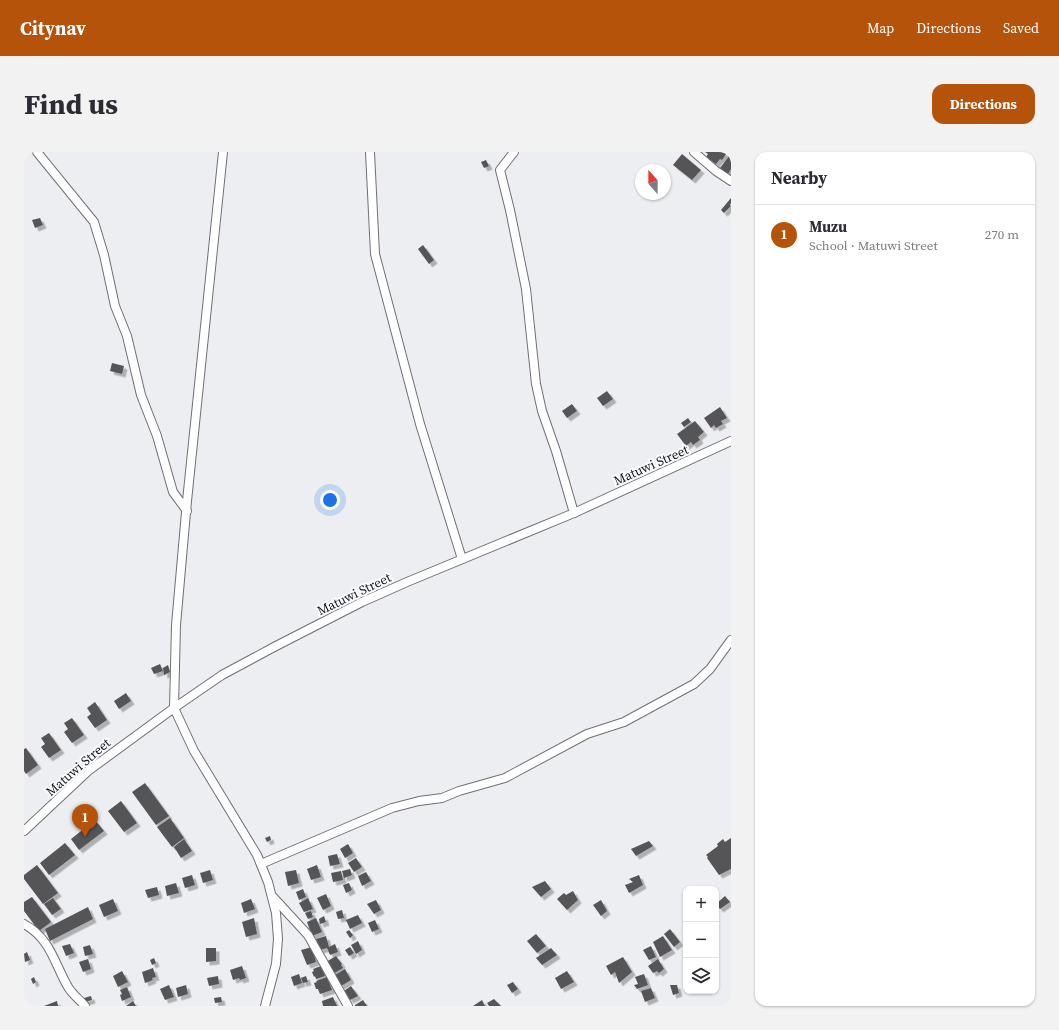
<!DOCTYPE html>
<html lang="en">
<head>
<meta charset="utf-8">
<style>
  :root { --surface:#fff; --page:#f2f2f3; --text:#2b2b33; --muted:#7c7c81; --line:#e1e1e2; --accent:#b45309 }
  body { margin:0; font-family:"Source Serif 4",serif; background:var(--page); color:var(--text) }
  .controls { position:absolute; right:12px; bottom:12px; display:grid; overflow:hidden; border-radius:8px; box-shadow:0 1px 3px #0004 }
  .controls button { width:36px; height:36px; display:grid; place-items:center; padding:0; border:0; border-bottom:1px solid var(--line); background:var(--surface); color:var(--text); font:20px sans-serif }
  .compass { position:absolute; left:611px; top:12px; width:36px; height:36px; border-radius:50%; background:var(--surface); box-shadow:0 1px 3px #0004; rotate:339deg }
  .you { position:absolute; left:306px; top:348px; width:14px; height:14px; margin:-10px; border:3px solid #fff; border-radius:50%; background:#1a73e8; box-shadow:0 0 0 6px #1a73e833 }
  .badge { display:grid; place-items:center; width:26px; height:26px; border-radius:50%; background:var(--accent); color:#fff; font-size:13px; font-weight:700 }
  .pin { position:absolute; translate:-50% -33px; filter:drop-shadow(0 1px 2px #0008) }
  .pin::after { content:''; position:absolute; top:21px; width:14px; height:12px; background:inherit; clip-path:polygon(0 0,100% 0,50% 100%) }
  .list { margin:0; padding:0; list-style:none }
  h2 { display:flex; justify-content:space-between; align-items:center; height:52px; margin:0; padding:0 16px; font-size:17px }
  h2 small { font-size:13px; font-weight:400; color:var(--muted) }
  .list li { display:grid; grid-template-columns:26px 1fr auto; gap:12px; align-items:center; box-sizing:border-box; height:60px; padding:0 16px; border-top:1px solid var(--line) }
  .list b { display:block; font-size:15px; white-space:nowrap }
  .list p { margin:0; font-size:13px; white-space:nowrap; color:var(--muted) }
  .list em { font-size:13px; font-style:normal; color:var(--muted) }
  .icon { flex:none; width:22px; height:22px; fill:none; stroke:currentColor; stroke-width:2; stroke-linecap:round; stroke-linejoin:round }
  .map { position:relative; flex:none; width:707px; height:854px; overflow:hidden; border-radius:12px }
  header { display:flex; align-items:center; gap:24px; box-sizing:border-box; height:56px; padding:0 20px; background:var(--accent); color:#fff }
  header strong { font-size:19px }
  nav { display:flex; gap:22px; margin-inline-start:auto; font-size:14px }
  .intro { display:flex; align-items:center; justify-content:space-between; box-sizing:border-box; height:96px; padding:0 24px }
  h1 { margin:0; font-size:28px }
  .button { padding:10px 18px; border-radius:12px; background:var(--accent); color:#fff; font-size:14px; font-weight:700 }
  main { display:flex; gap:24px; padding:0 24px }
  aside { flex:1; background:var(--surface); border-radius:12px; box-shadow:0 1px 3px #0004 }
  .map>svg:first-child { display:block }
  .building { fill:#545559; filter:url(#shadow) }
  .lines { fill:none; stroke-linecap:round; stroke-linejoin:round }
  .minor-casing { stroke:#6f7074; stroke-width:10 }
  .minor { stroke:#fff; stroke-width:8 }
  .labels { text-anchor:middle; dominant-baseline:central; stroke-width:4; stroke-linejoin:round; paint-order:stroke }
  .street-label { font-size:13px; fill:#111213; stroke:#fafbff }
</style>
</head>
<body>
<header>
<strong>Citynav</strong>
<nav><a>Map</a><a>Directions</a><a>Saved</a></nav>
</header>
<div class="intro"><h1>Find us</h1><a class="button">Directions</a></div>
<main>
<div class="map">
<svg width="707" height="854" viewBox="0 0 707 854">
  <defs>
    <filter id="shadow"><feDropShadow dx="3.5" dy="3.5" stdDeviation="0" flood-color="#0004"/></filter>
  </defs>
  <rect width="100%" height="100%" fill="#edeef2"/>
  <g class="building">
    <polygon points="681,0 701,0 703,1 698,8 696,7 692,12 682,5 684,2"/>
    <polygon points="658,2 677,18 668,28 649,13"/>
    <polygon points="706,3 707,4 707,17 704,22 696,16"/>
    <polygon points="462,8 465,14 460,16 457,10"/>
    <polygon points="707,46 707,51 706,53 707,54 700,61 697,58"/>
    <polygon points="16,66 19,73 11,76 8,68"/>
    <polygon points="399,93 410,108 405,112 394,97"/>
    <polygon points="88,211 100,214 98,222 86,219"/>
    <polygon points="583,239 589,247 579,254 573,246"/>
    <polygon points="548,252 553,259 543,266 538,259"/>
    <polygon points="696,255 703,266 697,269 699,272 692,276 690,273 687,276 680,266"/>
    <polygon points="664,266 667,270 660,275 657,271"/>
    <polygon points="671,269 680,280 674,285 676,288 669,293 667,290 662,294 653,282"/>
    <polygon points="136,512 139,519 130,522 127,516"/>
    <polygon points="144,513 146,520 140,523 139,516"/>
    <polygon points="102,541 107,549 95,557 90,549"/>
    <polygon points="71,550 83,568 71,576 63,565 67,562 63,556"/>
    <polygon points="48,566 60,583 48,591 40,580 44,577 40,571"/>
    <polygon points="25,581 37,598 25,606 17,595 21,592 17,586"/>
    <polygon points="2,596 14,613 2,622 0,619 0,597"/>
    <polygon points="121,631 145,664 132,673 108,640"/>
    <polygon points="97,649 113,671 100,680 84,659"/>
    <polygon points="146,666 160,686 148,695 133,675"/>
    <polygon points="71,668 80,679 55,698 47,687"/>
    <polygon points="246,684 247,688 243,690 241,686"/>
    <polygon points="707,686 707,717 695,723 683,706 684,705 682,703 694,694 693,692 699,687 701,690"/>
    <polygon points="160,687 168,699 157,706 150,695"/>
    <polygon points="625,689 629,694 612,704 607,697"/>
    <polygon points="41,691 51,703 25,723 16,711"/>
    <polygon points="324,692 329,701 321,706 316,697"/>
    <polygon points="313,702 316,712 306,714 304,704"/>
    <polygon points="332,706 338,715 330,720 324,711"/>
    <polygon points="13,713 34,741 19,752 0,727 0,723"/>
    <polygon points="293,713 297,725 287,728 283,717"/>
    <polygon points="326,717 328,723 320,726 318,719"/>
    <polygon points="186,718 189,728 179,731 176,721"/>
    <polygon points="272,718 275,731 264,734 261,720"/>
    <polygon points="317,719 319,728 309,730 307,721"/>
    <polygon points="342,720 347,729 338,734 334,724"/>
    <polygon points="168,723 171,733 161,736 158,726"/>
    <polygon points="615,723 619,733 605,741 601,733 609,730 605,727"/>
    <polygon points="521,729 527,737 517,745 508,735"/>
    <polygon points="152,731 155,741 143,744 141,734"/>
    <polygon points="325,731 328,738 322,741 319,733"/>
    <polygon points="133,735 135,743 124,746 121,738"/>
    <polygon points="279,737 282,745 275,748 272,740"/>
    <polygon points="549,739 554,748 543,758 533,747 540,741 542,743"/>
    <polygon points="302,742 307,754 299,758 293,746"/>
    <polygon points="701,744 706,750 696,757 692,752"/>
    <polygon points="8,745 27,770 15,779 0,759 0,750"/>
    <polygon points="29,746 37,757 28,763 20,752"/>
    <polygon points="284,746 289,757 280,760 275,751"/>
    <polygon points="89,747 94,759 80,765 75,753"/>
    <polygon points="227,747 231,757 220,761 217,751"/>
    <polygon points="352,748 357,758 350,762 343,752"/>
    <polygon points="577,748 583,759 577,764 569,753"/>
    <polygon points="64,755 69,767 26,789 21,777"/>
    <polygon points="318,758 320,766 314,767 312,760"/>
    <polygon points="287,759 289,765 284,767 281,761"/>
    <polygon points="334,763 338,771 326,777 322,768"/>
    <polygon points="300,764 302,770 296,772 295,767"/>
    <polygon points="230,766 233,782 222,785 218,770"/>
    <polygon points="292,766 298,780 288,784 283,770"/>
    <polygon points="351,768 355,777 348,780 344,771"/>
    <polygon points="646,777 656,790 650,795 640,782"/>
    <polygon points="325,778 329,783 326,786 322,780"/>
    <polygon points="512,782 522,794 513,801 503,789"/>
    <polygon points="302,784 305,795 311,792 314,800 306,803 303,796 296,798 292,787"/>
    <polygon points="639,784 648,798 636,805 629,790"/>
    <polygon points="334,789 338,798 332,802 327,793"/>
    <polygon points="46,792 50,801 42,804 38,794"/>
    <polygon points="66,793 69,802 61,804 59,795"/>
    <polygon points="627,794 632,805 625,808 619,798"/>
    <polygon points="288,795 292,810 283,813 277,798"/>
    <polygon points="326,795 330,801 325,804 321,798"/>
    <polygon points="182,796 192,796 192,809 182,810"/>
    <polygon points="527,796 533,803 518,813 512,806"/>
    <polygon points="3,800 6,808 1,810 0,802"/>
    <polygon points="312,804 318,812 317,813 319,816 309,822 302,810"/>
    <polygon points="599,805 608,820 595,831 591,820 587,823 582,814"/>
    <polygon points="130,806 132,811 128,813 126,808"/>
    <polygon points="64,807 67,817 59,820 55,810"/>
    <polygon points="634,807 640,817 635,821 633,819 629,821 624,814"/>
    <polygon points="218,814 222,826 216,828 215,826 209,828 206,818"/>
    <polygon points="297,814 301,824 292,827 291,824 290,825 288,820 290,819 289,817"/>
    <polygon points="129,816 132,825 128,826 129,828 121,831 118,820"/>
    <polygon points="321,817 327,828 317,834 311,823"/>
    <polygon points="98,819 104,830 94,835 89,824"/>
    <polygon points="543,819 550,830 537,837 531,826"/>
    <polygon points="275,822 278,831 270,834 267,825"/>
    <polygon points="620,822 624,833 613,837 610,833 614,832 611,825"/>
    <polygon points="194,824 195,832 185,834 183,826"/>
    <polygon points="282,824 284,830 279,831 277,826"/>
    <polygon points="10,825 12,830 9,832 7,827"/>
    <polygon points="303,825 308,838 296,842 294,837 292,837 290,831 293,830 292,829"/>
    <polygon points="489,830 494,837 488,841 483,833"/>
    <polygon points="145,833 150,845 141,848 136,837"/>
    <polygon points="162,833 164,842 154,845 152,836"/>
    <polygon points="646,833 653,833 655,841 649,843"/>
    <polygon points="327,834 334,844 326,848 320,839"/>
    <polygon points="103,835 107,845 98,849 96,843 98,842 96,838"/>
    <polygon points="627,836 631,846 621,850 617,839"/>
    <polygon points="67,844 68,848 61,850 60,846"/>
    <polygon points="197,845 198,850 191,851 190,846"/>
    <polygon points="309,845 313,854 299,854 298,849"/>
    <polygon points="470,847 477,854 465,854 463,851"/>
    <polygon points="339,848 343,854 331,854 331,853"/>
    <polygon points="458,848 461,854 449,854"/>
    <polygon points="33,849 34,854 20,854"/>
    <polygon points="109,849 112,854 102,854"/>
  </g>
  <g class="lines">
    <g class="minor-casing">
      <g id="minor">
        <polyline points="13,0 70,70 80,103 91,154 103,184 117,243 133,284 149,340 163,359"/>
        <polyline points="199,0 163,349 152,473 150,556 170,599 233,703 244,730 252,761 254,787 252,812 241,854"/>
        <polyline points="346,0 351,102 396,272 438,407"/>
        <polyline points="490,0 476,18 486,58 502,137 512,232 518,259 532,299 550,361"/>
        <polyline points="670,0 692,19 707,29"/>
        <polyline points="0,679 64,619 150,556 198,523 252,494 338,450 383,430 550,361 707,289"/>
        <polyline points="237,712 368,656 395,649 418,646 435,639 481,626 563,582 600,570 670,532 686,517 707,488"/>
        <polyline points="249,745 284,783 324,854"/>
        <path d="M0 772C27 787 30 811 44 835 48 842 56 848 61 854"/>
      </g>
    </g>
    <use href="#minor" class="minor"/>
  </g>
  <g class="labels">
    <g class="street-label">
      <text transform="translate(627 313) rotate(-24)">Matuwi Street</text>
      <text transform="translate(330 442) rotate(-26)">Matuwi Street</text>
      <text transform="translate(54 615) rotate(-41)">Matuwi Street</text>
    </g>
  </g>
</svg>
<div class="controls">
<button>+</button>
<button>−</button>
<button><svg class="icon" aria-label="layers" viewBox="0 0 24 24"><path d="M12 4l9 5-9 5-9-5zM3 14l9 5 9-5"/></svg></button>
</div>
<svg class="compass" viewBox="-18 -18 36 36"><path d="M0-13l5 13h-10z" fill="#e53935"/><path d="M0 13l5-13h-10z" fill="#7c7c81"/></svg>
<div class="you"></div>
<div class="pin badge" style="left:61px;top:685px">1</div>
</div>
<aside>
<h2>Nearby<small></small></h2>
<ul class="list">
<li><span class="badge">1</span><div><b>Muzu</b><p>School · Matuwi Street</p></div><em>270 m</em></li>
</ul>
</aside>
</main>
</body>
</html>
